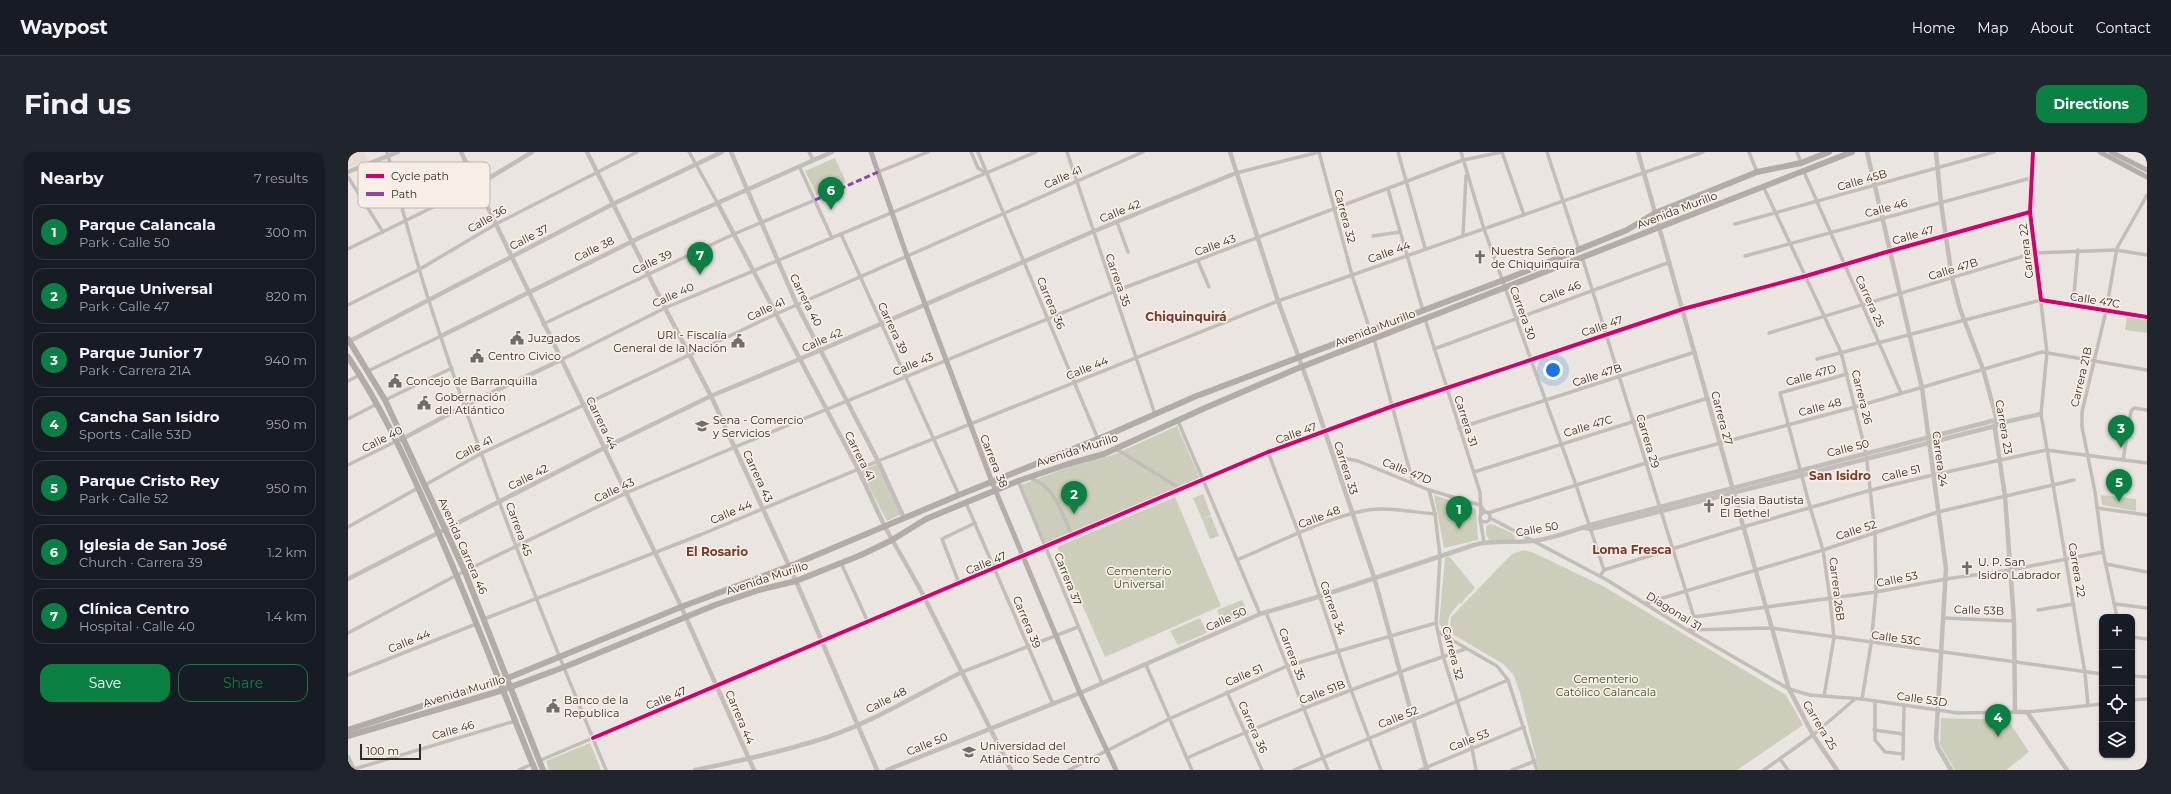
<!DOCTYPE html>
<html lang="en">
<head>
<meta charset="utf-8">
<style>
  :root { --surface:#171b24; --page:#20242c; --text:#f1f3f6; --muted:#9ea1a6; --line:#363941; --accent:#0b8043 }
  body { margin:0; font-family:Montserrat,sans-serif; background:var(--page); color:var(--text) }
  .controls { position:absolute; right:12px; bottom:12px; display:grid; overflow:hidden; border-radius:8px; box-shadow:0 1px 3px #0004 }
  .controls button { width:36px; height:36px; display:grid; place-items:center; padding:0; border:0; border-bottom:1px solid var(--line); background:var(--surface); color:var(--text); font:20px sans-serif }
  .scale { position:absolute; left:12px; bottom:10px; width:61px; box-sizing:border-box; padding-left:4px; border:2px solid #332b27; border-top:0; font-size:11px; line-height:14px; white-space:nowrap; color:#332b27; -webkit-text-stroke:3px #f7efe6; paint-order:stroke }
  .you { position:absolute; left:1205px; top:218px; width:14px; height:14px; margin:-10px; border:3px solid #fff; border-radius:50%; background:#1a73e8; box-shadow:0 0 0 6px #1a73e833 }
  .badge { display:grid; place-items:center; width:26px; height:26px; border-radius:50%; background:var(--accent); color:#fff; font-size:13px; font-weight:700 }
  .pin { position:absolute; translate:-50% -33px; filter:drop-shadow(0 1px 2px #0008) }
  .pin::after { content:''; position:absolute; top:21px; width:14px; height:12px; background:inherit; clip-path:polygon(0 0,100% 0,50% 100%) }
  .list { margin:0; padding:0; list-style:none }
  h2 { display:flex; justify-content:space-between; align-items:center; height:52px; margin:0; padding:0 16px; font-size:17px }
  h2 small { font-size:13px; font-weight:400; color:var(--muted) }
  .list li { display:grid; grid-template-columns:26px 1fr auto; gap:12px; align-items:center; box-sizing:border-box; height:56px; margin:0 8px 8px; padding:0 8px; border:1px solid var(--line); border-radius:12px }
  .list b { display:block; font-size:15px; white-space:nowrap }
  .list p { margin:0; font-size:13px; white-space:nowrap; color:var(--muted) }
  .list em { font-size:13px; font-style:normal; color:var(--muted) }
  .actions { display:flex; gap:8px; padding:12px 16px }
  .actions a { flex:1; padding:9px 0; border:1px solid var(--accent); border-radius:12px; text-align:center; font-size:14px; color:var(--accent) }
  .actions .main { background:var(--accent); color:#fff }
  .icon { flex:none; width:22px; height:22px; fill:none; stroke:currentColor; stroke-width:2; stroke-linecap:round; stroke-linejoin:round }
  .map { position:relative; flex:none; width:1799px; height:618px; overflow:hidden; border-radius:12px }
  header { display:flex; align-items:center; gap:24px; box-sizing:border-box; height:56px; padding:0 20px; background:var(--surface); border-bottom:1px solid var(--line) }
  header strong { font-size:19px }
  nav { display:flex; gap:22px; margin-inline-start:auto; font-size:14px }
  .intro { display:flex; align-items:center; justify-content:space-between; box-sizing:border-box; height:96px; padding:0 24px }
  h1 { margin:0; font-size:28px }
  .button { padding:10px 18px; border-radius:12px; background:var(--accent); color:#fff; font-size:14px; font-weight:700 }
  main { display:flex; gap:24px; padding:0 24px }
  aside { flex:1; background:var(--surface); border-radius:12px; box-shadow:0 1px 3px #0004 }
  .map>svg:first-child { display:block }
  .green { fill:#cccebb }
  .plaza { fill:#e8dcd0 }
  .lines { fill:none; stroke-linecap:round; stroke-linejoin:round }
  .minor { stroke:#c3bdb9; stroke-width:3.5 }
  .tertiary { stroke:#c3bdb9; stroke-width:4.5 }
  .secondary { stroke:#b4ada9; stroke-width:5 }
  .primary { stroke:#b2aca8; stroke-width:6 }
  .quiet { stroke:#8e44ad; stroke-width:3; stroke-dasharray:6 3; stroke-linecap:butt }
  .cycleway-casing { stroke:#f7efe6; stroke-width:6 }
  .cycleway { stroke:#d6006c; stroke-width:4 }
  .labels { text-anchor:middle; dominant-baseline:central; stroke-width:3.5; stroke-linejoin:round; paint-order:stroke }
  .street-label { font-size:11px; fill:#332b27; stroke:#f7efe6 }
  .poi-label { font-size:11px; fill:#332b27; stroke:#f7efe6; text-anchor:start }
  .park-label { font-size:11px; fill:#444f2d; stroke:#f7efe6 }
  .neighbourhood-label { font-size:12px; font-weight:bold; fill:#7b3928; stroke:#f7efe6 }
  .key { fill:#f7efe6; stroke:#bcb4ad; stroke-width:1 }
  .key-label { font-size:11px; fill:#332b27 }
</style>
</head>
<body>
<header>
<strong>Waypost</strong>
<nav><a>Home</a><a>Map</a><a>About</a><a>Contact</a></nav>
</header>
<div class="intro"><h1>Find us</h1><a class="button">Directions</a></div>
<main>
<aside>
<h2>Nearby<small>7 results</small></h2>
<ul class="list">
<li><span class="badge">1</span><div><b>Parque Calancala</b><p>Park · Calle 50</p></div><em>300 m</em></li>
<li><span class="badge">2</span><div><b>Parque Universal</b><p>Park · Calle 47</p></div><em>820 m</em></li>
<li><span class="badge">3</span><div><b>Parque Junior 7</b><p>Park · Carrera 21A</p></div><em>940 m</em></li>
<li><span class="badge">4</span><div><b>Cancha San Isidro</b><p>Sports · Calle 53D</p></div><em>950 m</em></li>
<li><span class="badge">5</span><div><b>Parque Cristo Rey</b><p>Park · Calle 52</p></div><em>950 m</em></li>
<li><span class="badge">6</span><div><b>Iglesia de San José</b><p>Church · Carrera 39</p></div><em>1.2 km</em></li>
<li><span class="badge">7</span><div><b>Clínica Centro</b><p>Hospital · Calle 40</p></div><em>1.4 km</em></li>
</ul>
<div class="actions"><a class="main">Save</a><a>Share</a></div>
</aside>
<div class="map">
<svg width="1799" height="618" viewBox="0 0 1799 618">
  <rect width="100%" height="100%" fill="#eae5e0"/>
  <g class="green">
    <polygon points="487,6 498,30 469,43 457,19"/>
    <polygon points="1779,164 1799,167 1799,181 1777,178"/>
    <polygon points="829,274 852,327 697,391 673,333 721,315 765,303"/>
    <polygon points="529,312 553,362 539,369 513,319"/>
    <polygon points="855,342 863,363 854,367 845,346"/>
    <polygon points="1086,343 1128,357 1130,388 1096,396"/>
    <polygon points="1753,343 1788,347 1788,359 1754,353"/>
    <polygon points="827,345 873,454 757,505 709,395"/>
    <polygon points="863,364 871,384 862,387 854,367"/>
    <path d="M1144 372 1164 381 1168 386 1165 388H1142C1137 384 1137 378 1139 373Z"/>
    <polygon points="1176,398 1186,401 1255,434 1438,543 1455,573 1389,618 1191,618 1172,541 1165,522 1155,512 1106,483 1102,474 1103,465 1164,402"/>
    <path d="M1101 404 1127 436 1115 449 1114 452 1112 451C1101 462 1096 469 1104 483L1098 480 1091 472 1097 406Z"/>
    <polygon points="894,448 901,463 875,473 869,458"/>
    <polygon points="852,466 859,481 830,493 822,479"/>
    <polygon points="1593,566 1660,568 1681,600 1658,618 1607,618 1592,593"/>
    <polygon points="242,591 253,618 201,618 198,609"/>
  </g>
  <polygon class="plaza" points="0,0 16,0 20,8 0,16"/>
  <g class="lines">
    <g class="minor">
      <path d="M39 0C53 50 65 100 81 149 132 308 194 464 258 618"/>
      <polyline points="341,0 369,50"/>
      <polyline points="461,0 465,8"/>
      <polyline points="623,0 630,16 639,22"/>
      <polyline points="630,0 750,287"/>
      <polyline points="719,0 807,262"/>
      <polyline points="971,0 1004,123 1022,178"/>
      <polyline points="1050,0 1077,96"/>
      <polyline points="1113,0 1136,77 1228,333 1256,418"/>
      <polyline points="1154,0 1176,63"/>
      <polyline points="1199,0 1231,98"/>
      <polyline points="1401,0 1409,20"/>
      <polyline points="1449,0 1453,11"/>
      <polyline points="1685,0 1682,60 1699,200 1693,262 1737,521 1740,554"/>
      <polyline points="451,14 484,86"/>
      <polyline points="530,20 580,0"/>
      <polyline points="1456,20 1553,241"/>
      <polyline points="888,21 971,0"/>
      <polyline points="0,25 35,80"/>
      <polyline points="1416,36 1493,200 1518,301 1527,381 1528,440 1523,492 1514,547"/>
      <polyline points="1040,37 1075,159"/>
      <polyline points="769,70 780,100"/>
      <polyline points="1387,72 1646,0"/>
      <polyline points="493,82 611,343"/>
      <polyline points="1115,83 1118,24"/>
      <polyline points="1025,84 1052,80"/>
      <polyline points="0,97 130,33"/>
      <polyline points="1397,104 1683,26"/>
      <polyline points="1234,105 1350,478"/>
      <polyline points="850,109 861,135"/>
      <polyline points="0,153 72,117 148,72 289,0"/>
      <polyline points="1725,153 1730,98"/>
      <polyline points="1077,167 1132,340 1133,363"/>
      <polyline points="195,172 386,82 467,48"/>
      <polyline points="1421,181 1686,101 1768,98 1799,103"/>
      <polyline points="1026,187 1065,331"/>
      <polyline points="1086,197 1322,110"/>
      <polyline points="1469,207 1693,148 1799,165"/>
      <polyline points="213,208 317,156 688,0"/>
      <polyline points="20,219 93,184"/>
      <polyline points="0,229 12,223"/>
      <polyline points="37,248 104,216"/>
      <polyline points="0,267 29,252"/>
      <polyline points="830,269 912,462"/>
      <polyline points="1111,276 1347,200"/>
      <polyline points="768,297 833,337"/>
      <polyline points="920,300 951,382 1003,538 1033,618"/>
      <polyline points="985,304 1010,309 1081,338 1132,353 1137,360"/>
      <polyline points="1775,308 1783,259 1786,256 1799,258"/>
      <polyline points="0,313 49,289"/>
      <polyline points="1126,320 1360,246"/>
      <path d="M682 326C708 335 714 362 724 384"/>
      <polyline points="670,329 754,531"/>
      <polyline points="77,333 134,301 428,162 795,0"/>
      <polyline points="1081,338 1087,362 1092,404 1088,471 1095,504 1124,596 1128,618"/>
      <polyline points="618,351 705,552"/>
      <polyline points="1749,356 1799,363"/>
      <circle cx="1137" cy="365" r="5"/>
      <polyline points="1140,361 1298,311 1507,255 1694,200 1799,218"/>
      <polyline points="1142,366 1259,428 1339,478 1441,537 1462,543 1514,547 1610,561 1667,560"/>
      <polyline points="1132,367 1136,390"/>
      <polyline points="0,375 70,336"/>
      <path d="M889 408C927 392 973 368 1014 359 1037 354 1063 360 1087 362"/>
      <polyline points="493,411 520,470"/>
      <polyline points="1758,412 1799,420"/>
      <polyline points="1252,424 1256,418 1395,375 1523,338 1585,323 1698,298 1799,311"/>
      <polyline points="611,431 594,387 627,371"/>
      <polyline points="1298,451 1475,398 1590,360 1726,328"/>
      <polyline points="1767,452 1799,456"/>
      <polyline points="1690,458 1726,452"/>
      <polyline points="918,460 980,618"/>
      <polyline points="1345,465 1528,440 1598,427 1662,418 1755,400"/>
      <polyline points="1769,465 1755,400 1747,340 1734,275 1734,260 1758,159 1769,96 1799,43"/>
      <polyline points="1596,466 1666,469"/>
      <polyline points="136,467 352,383 530,309 930,149 1355,0"/>
      <polyline points="1339,478 1423,476 1754,522"/>
      <polyline points="1090,480 1149,514 1160,528 1189,618"/>
      <polyline points="0,481 109,423 278,341 387,295 765,140 1115,8 1154,0"/>
      <polyline points="1784,485 1799,487"/>
      <polyline points="798,513 844,618"/>
      <polyline points="614,520 730,475"/>
      <polyline points="0,523 128,472"/>
      <polyline points="1784,524 1799,525"/>
      <polyline points="879,540 914,618"/>
      <polyline points="1476,544 1486,486 1482,447 1475,398 1462,355 1432,241 1499,222"/>
      <polyline points="1784,548 1799,547"/>
      <polyline points="1527,549 1527,588 1537,600 1555,602"/>
      <polyline points="1679,560 1754,552"/>
      <polyline points="1526,578 1555,582"/>
      <path d="M839 606C930 565 1023 529 1117 497"/>
      <polyline points="1432,607 1440,618"/>
      <polyline points="1555,607 1556,554"/>
      <polyline points="193,608 920,300 1045,254 1335,157 1458,124 1535,101 1682,60"/>
      <polyline points="3,618 167,569"/>
      <polyline points="171,618 182,613"/>
      <polyline points="721,618 821,567 939,514 1088,471"/>
      <polyline points="946,618 1160,528"/>
      <polyline points="1072,618 1176,575"/>
      <polyline points="1164,618 1187,609"/>
      <polyline points="1416,618 1465,583 1507,547"/>
    </g>
    <g class="tertiary">
      <polyline points="113,0 332,452 406,618"/>
      <polyline points="239,0 317,156 363,244 448,429 529,618"/>
      <polyline points="383,0 449,153 530,309 556,366"/>
      <polyline points="882,0 930,149 966,247 1026,425 1079,618"/>
      <polyline points="1290,0 1441,537 1465,583 1489,618"/>
      <polyline points="1519,0 1574,236 1598,417 1588,587 1590,596 1603,618"/>
      <polyline points="1588,0 1593,51 1604,126 1612,157 1635,217 1648,265 1647,277 1657,344 1666,469 1667,560 1679,560 1719,618"/>
      <polyline points="0,20 50,0"/>
      <polyline points="130,33 184,0"/>
      <polyline points="369,50 510,317 537,375 571,435 663,618"/>
      <polyline points="93,184 293,85 484,0"/>
      <polyline points="0,190 265,52 374,0"/>
      <polyline points="50,289 128,248 213,208"/>
      <polyline points="1237,376 1243,377 1647,274 1652,271 1693,262"/>
      <polyline points="0,427 256,296 363,244 452,207 744,80 888,21"/>
      <polyline points="0,605 6,618"/>
      <polyline points="0,617 0,618"/>
      <path d="M347 618C392 609 437 599 480 585 526 569 570 542 614 520"/>
      <path d="M539 618 732 541 912 462 973 444 1126 393C1144 388 1164 391 1184 389 1205 387 1226 378 1246 372L1648 268 1652 271"/>
    </g>
    <g class="secondary">
      <polyline points="523,0 559,104 644,330 732,541 768,618"/>
      <polyline points="1752,0 1799,25"/>
      <polyline points="1763,0 1799,18"/>
    </g>
    <g class="primary">
      <polyline points="0,187 37,248 117,420 195,618"/>
      <path d="M0 205C31 251 54 299 76 349 117 437 150 528 187 618"/>
      <polyline points="0,578 160,526 333,455 447,412 611,343 762,282 846,245 1161,126 1279,78 1307,61 1372,35 1409,20 1453,11 1481,0"/>
      <polyline points="0,584 152,539 219,514 367,453 411,438 448,429 513,403 544,388 578,367 670,329 720,312 756,302 857,256 948,217 1504,0"/>
    </g>
    <polyline class="quiet" points="467,48 530,20"/>
    <g class="cycleway-casing">
      <g id="cycleway">
        <polyline points="1685,0 1682,60 1693,148 1799,165"/>
        <polyline points="245,586 920,300 1045,254 1335,157 1458,124 1535,101 1682,60"/>
      </g>
    </g>
    <use href="#cycleway" class="cycleway"/>
  </g>
  <defs>
    <g id="church-bare" transform="scale(1.08)"><path d="M-1.2-6h2.4v3.5h3.3v2.4h-3.3V6h-2.4V-.1h-3.3v-2.4h3.3Z" fill="#736c68" stroke="#f7efe6" stroke-width="2.5" paint-order="stroke"/></g>
    <g id="civic-bare" transform="scale(1.08)"><path d="M-.6-6.5H3V-4.5H.6V-3L4-1V1h2V6H-6V1h2V-1L-.6-3ZM-1.2 2.5V6h2.4V2.5Z" fill="#736c68" stroke="#f7efe6" stroke-width="2.5" paint-order="stroke"/></g>
    <g id="university-bare" transform="scale(1.08)"><path d="M0-5L7-2L0 1L-7-2ZM-4 1L0 2.5L4 1V4Q0 6-4 4Z" fill="#736c68" stroke="#f7efe6" stroke-width="2.5" paint-order="stroke"/></g>
  </defs>
  <g fill-rule="evenodd">
    <use href="#church-bare" x="1132" y="105"/>
    <use href="#civic-bare" x="169" y="186"/>
    <use href="#civic-bare" x="390" y="189"/>
    <use href="#civic-bare" x="129" y="204"/>
    <use href="#civic-bare" x="47" y="229"/>
    <use href="#civic-bare" x="76" y="251"/>
    <use href="#university-bare" x="354" y="274"/>
    <use href="#church-bare" x="1361" y="354"/>
    <use href="#church-bare" x="1619" y="416"/>
    <use href="#civic-bare" x="205" y="554"/>
    <use href="#university-bare" x="621" y="600"/>
  </g>
  <g class="labels">
    <g class="street-label">
      <text transform="translate(715 25) rotate(-24)">Calle 41</text>
      <text transform="translate(1514 28) rotate(-16)">Calle 45B</text>
      <text transform="translate(1538 56) rotate(-15)">Calle 46</text>
      <text transform="translate(1329 58) rotate(-21)">Avenida Murillo</text>
      <text transform="translate(772 59) rotate(-22)">Calle 42</text>
      <text transform="translate(997 64) rotate(75)">Carrera 32</text>
      <text transform="translate(139 67) rotate(-30)">Calle 36</text>
      <text transform="translate(1565 83) rotate(-16)">Calle 47</text>
      <text transform="translate(181 85) rotate(-27)">Calle 37</text>
      <text transform="translate(867 93) rotate(-20)">Calle 43</text>
      <text transform="translate(246 97) rotate(-26)">Calle 38</text>
      <text transform="translate(1678 99) rotate(-97)">Carrera 22</text>
      <text transform="translate(1041 100) rotate(-20)">Calle 44</text>
      <text transform="translate(304 110) rotate(-25)">Calle 39</text>
      <text transform="translate(1605 117) rotate(-17)">Calle 47B</text>
      <text transform="translate(770 128) rotate(71)">Carrera 35</text>
      <text transform="translate(1212 140) rotate(-21)">Calle 46</text>
      <text transform="translate(325 143) rotate(-24)">Calle 40</text>
      <text transform="translate(458 148) rotate(63)">Carrera 40</text>
      <text transform="translate(1747 148) rotate(9)">Calle 47C</text>
      <text transform="translate(1522 149) rotate(66)">Carrera 25</text>
      <text transform="translate(703 151) rotate(67)">Carrera 36</text>
      <text transform="translate(418 157) rotate(-25)">Calle 41</text>
      <text transform="translate(1175 161) rotate(70)">Carrera 30</text>
      <text transform="translate(1254 174) rotate(-19)">Calle 47</text>
      <text transform="translate(545 176) rotate(65)">Carrera 39</text>
      <text transform="translate(1027 176) rotate(-21)">Avenida Murillo</text>
      <text transform="translate(474 188) rotate(-24)">Calle 42</text>
      <text transform="translate(565 212) rotate(-23)">Calle 43</text>
      <text transform="translate(739 216) rotate(-22)">Calle 44</text>
      <text transform="translate(1249 223) rotate(-18)">Calle 47B</text>
      <text transform="translate(1463 223) rotate(-16)">Calle 47D</text>
      <text transform="translate(1733 225) rotate(-77)">Carrera 21B</text>
      <text transform="translate(1514 245) rotate(76)">Carrera 26</text>
      <text transform="translate(1472 255) rotate(-15)">Calle 48</text>
      <text transform="translate(1374 266) rotate(75)">Carrera 27</text>
      <text transform="translate(1118 269) rotate(72)">Carrera 31</text>
      <text transform="translate(254 271) rotate(64)">Carrera 44</text>
      <text transform="translate(1240 274) rotate(-17)">Calle 47C</text>
      <text transform="translate(1656 275) rotate(80)">Carrera 23</text>
      <text transform="translate(948 281) rotate(-20)">Calle 47</text>
      <text transform="translate(34 287) rotate(-27)">Calle 40</text>
      <text transform="translate(1300 289) rotate(73)">Carrera 29</text>
      <text transform="translate(126 296) rotate(-27)">Calle 41</text>
      <text transform="translate(1500 296) rotate(-14)">Calle 50</text>
      <text transform="translate(729 298) rotate(-18)">Avenida Murillo</text>
      <text transform="translate(512 304) rotate(63)">Carrera 41</text>
      <text transform="translate(1592 307) rotate(82)">Carrera 24</text>
      <text transform="translate(646 309) rotate(68)">Carrera 38</text>
      <text transform="translate(998 316) rotate(72)">Carrera 33</text>
      <text transform="translate(1059 319) rotate(22)">Calle 47D</text>
      <text transform="translate(1553 321) rotate(-14)">Calle 51</text>
      <text transform="translate(410 324) rotate(65)">Carrera 43</text>
      <text transform="translate(180 325) rotate(-27)">Calle 42</text>
      <text transform="translate(266 338) rotate(-25)">Calle 43</text>
      <text transform="translate(383 360) rotate(-23)">Calle 44</text>
      <text transform="translate(971 365) rotate(-21)">Calle 48</text>
      <text transform="translate(171 377) rotate(70)">Carrera 45</text>
      <text transform="translate(1189 377) rotate(-10)">Calle 50</text>
      <text transform="translate(1508 378) rotate(-18)">Calle 52</text>
      <text transform="translate(115 394) rotate(66)">Avenida Carrera 46</text>
      <text transform="translate(638 411) rotate(-22)">Calle 47</text>
      <text transform="translate(1729 418) rotate(80)">Carrera 22</text>
      <text transform="translate(419 426) rotate(-18)">Avenida Murillo</text>
      <text transform="translate(720 427) rotate(68)">Carrera 37</text>
      <text transform="translate(1549 427) rotate(-11)">Calle 53</text>
      <text transform="translate(1489 437) rotate(83)">Carrera 26B</text>
      <text transform="translate(985 456) rotate(71)">Carrera 34</text>
      <text transform="translate(1631 458) rotate(2)">Calle 53B</text>
      <text transform="translate(1326 459) rotate(32)">Diagonal 31</text>
      <text transform="translate(878 467) rotate(-24)">Calle 50</text>
      <text transform="translate(679 470) rotate(67)">Carrera 39</text>
      <text transform="translate(1548 486) rotate(8)">Calle 53C</text>
      <text transform="translate(61 489) rotate(-22)">Calle 44</text>
      <text transform="translate(1105 501) rotate(75)">Carrera 32</text>
      <text transform="translate(944 502) rotate(69)">Carrera 35</text>
      <text transform="translate(896 523) rotate(-23)">Calle 51</text>
      <text transform="translate(116 539) rotate(-17)">Avenida Murillo</text>
      <text transform="translate(974 540) rotate(-21)">Calle 51B</text>
      <text transform="translate(318 546) rotate(-22)">Calle 47</text>
      <text transform="translate(1574 547) rotate(8)">Calle 53D</text>
      <text transform="translate(538 548) rotate(-27)">Calle 48</text>
      <text transform="translate(392 565) rotate(67)">Carrera 44</text>
      <text transform="translate(1050 565) rotate(-22)">Calle 52</text>
      <text transform="translate(1472 573) rotate(59)">Carrera 25</text>
      <text transform="translate(905 575) rotate(66)">Carrera 36</text>
      <text transform="translate(105 578) rotate(-16)">Calle 46</text>
      <text transform="translate(1121 588) rotate(-22)">Calle 53</text>
      <text transform="translate(579 592) rotate(-22)">Calle 50</text>
    </g>
    <g class="poi-label">
      <text x="1143" y="99">Nuestra Señora<tspan x="1143" dy="13">de Chiquinquira</tspan></text>
      <text x="379" y="183" text-anchor="end">URI - Fiscalía<tspan x="379" dy="13">General de la Nación</tspan></text>
      <text x="180" y="186">Juzgados</text>
      <text x="140" y="204">Centro Civico</text>
      <text x="58" y="229">Concejo de Barranquilla</text>
      <text x="87" y="245">Gobernación<tspan x="87" dy="13">del Atlántico</tspan></text>
      <text x="365" y="268">Sena - Comercio<tspan x="365" dy="13">y Servicios</tspan></text>
      <text x="1372" y="348">Iglesia Bautista<tspan x="1372" dy="13">El Bethel</tspan></text>
      <text x="1630" y="410">U. P. San<tspan x="1630" dy="13">Isidro Labrador</tspan></text>
      <text x="216" y="548">Banco de la<tspan x="216" dy="13">Republica</tspan></text>
      <text x="632" y="594">Universidad del<tspan x="632" dy="13">Atlántico Sede Centro</tspan></text>
    </g>
    <g class="park-label">
      <text x="791" y="419">Cementerio<tspan x="791" dy="13">Universal</tspan></text>
      <text x="1258" y="527">Cementerio<tspan x="1258" dy="13">Católico Calancala</tspan></text>
    </g>
    <g class="neighbourhood-label">
      <text x="838" y="164">Chiquinquirá</text>
      <text x="1492" y="323">San Isidro</text>
      <text x="1284" y="397">Loma Fresca</text>
      <text x="369" y="399">El Rosario</text>
    </g>
  </g>
  <rect x="10" y="10" width="132" height="46" rx="6" class="key"/>
  <rect x="18" y="22" width="18" height="4" fill="#d6006c"/>
  <rect x="18" y="40" width="18" height="4" fill="#8e44ad"/>
  <g class="key-label">
    <text x="43" y="28">Cycle path</text>
    <text x="43" y="46">Path</text>
  </g>
</svg>
<div class="controls">
<button>+</button>
<button>−</button>
<button><svg class="icon" aria-label="locate" viewBox="0 0 24 24"><circle cx="12" cy="12" r="6"/><path d="M12 2v4M12 18v4M2 12h4M18 12h4"/></svg></button>
<button><svg class="icon" aria-label="layers" viewBox="0 0 24 24"><path d="M12 4l9 5-9 5-9-5zM3 14l9 5 9-5"/></svg></button>
</div>
<div class="scale">100 m</div>
<div class="you"></div>
<div class="pin badge" style="left:1111px;top:377px">1</div>
<div class="pin badge" style="left:726px;top:362px">2</div>
<div class="pin badge" style="left:1773px;top:296px">3</div>
<div class="pin badge" style="left:1650px;top:585px">4</div>
<div class="pin badge" style="left:1771px;top:350px">5</div>
<div class="pin badge" style="left:483px;top:58px">6</div>
<div class="pin badge" style="left:352px;top:123px">7</div>
</div>
</main>
</body>
</html>
